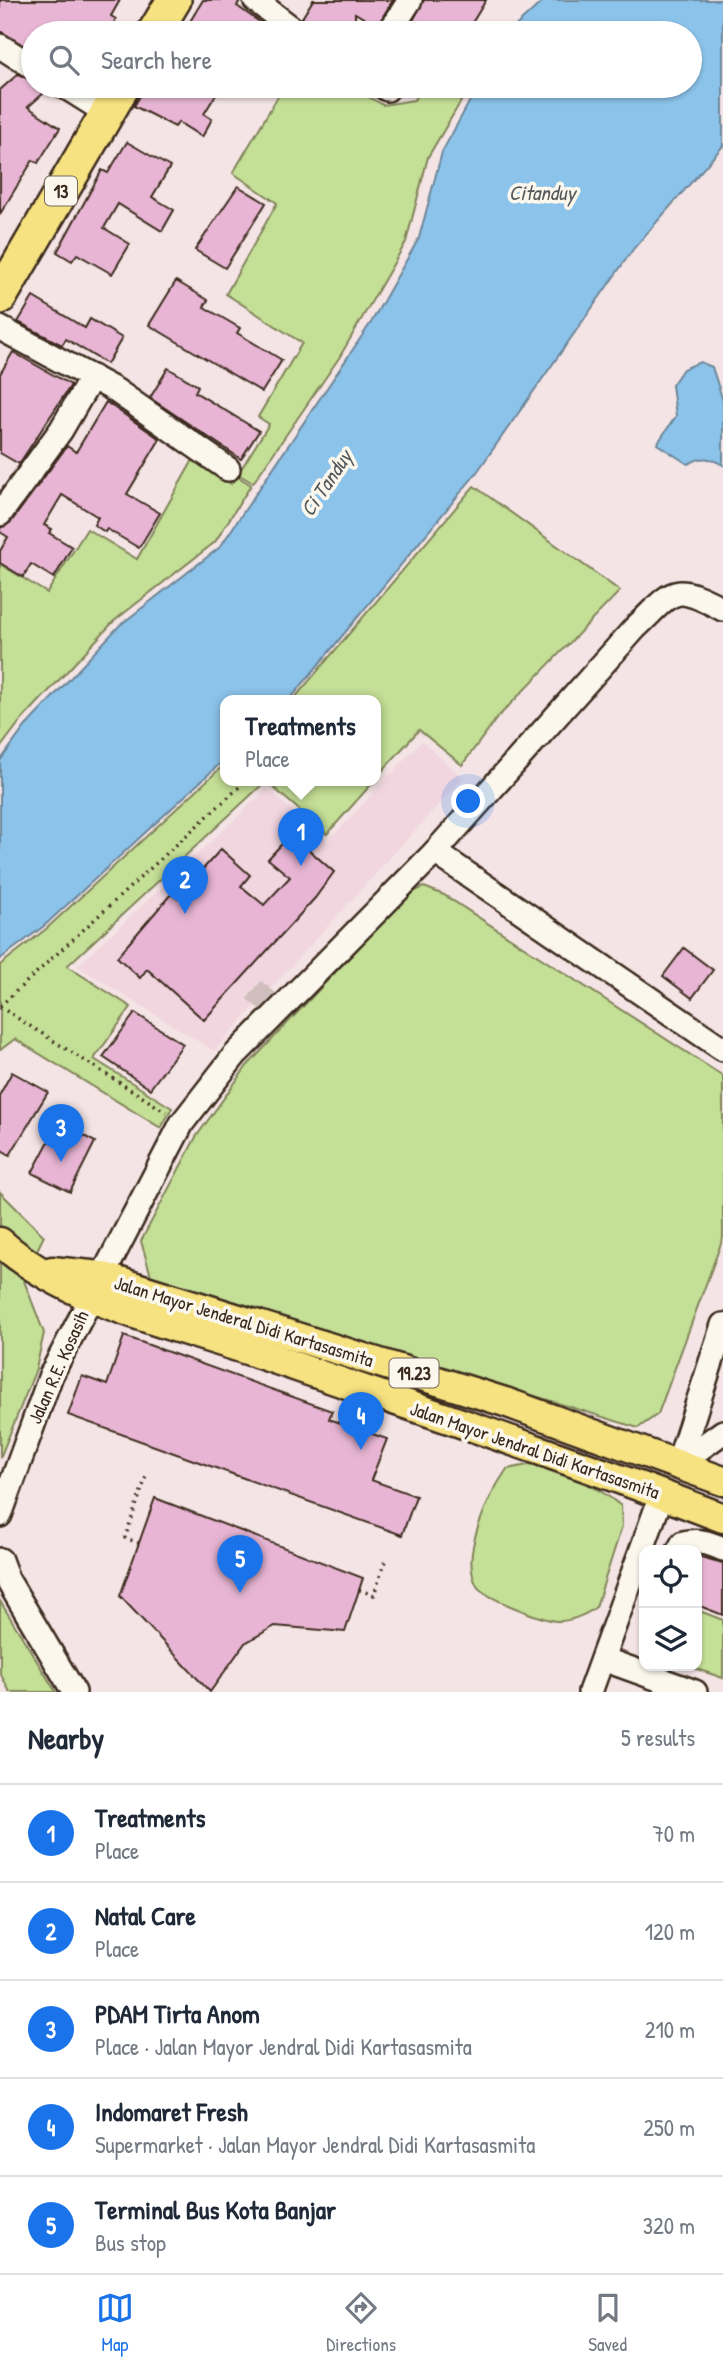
<!DOCTYPE html>
<html lang="en">
<head>
<meta charset="utf-8">
<style>
  :root { --surface:#fff; --page:#f6f6f7; --text:#1f2937; --muted:#747a83; --line:#e0e1e3; --accent:#1a73e8 }
  body { margin:0; font-family:"Patrick Hand",sans-serif; background:var(--page); color:var(--text) }
  .controls { position:absolute; right:21px; bottom:21px; display:grid; overflow:hidden; border-radius:14px; box-shadow:0 2px 5px #0004 }
  .controls button { width:63px; height:63px; display:grid; place-items:center; padding:0; border:0; border-bottom:2px solid var(--line); background:var(--surface); color:var(--text); font:35px sans-serif }
  .you { position:absolute; left:469px; top:802px; width:24px; height:24px; margin:-18px; border:5px solid #fff; border-radius:50%; background:#1a73e8; box-shadow:0 0 0 10px #1a73e833 }
  .badge { display:grid; place-items:center; width:46px; height:46px; border-radius:50%; background:var(--accent); color:#fff; font-size:23px; font-weight:700 }
  .pin { position:absolute; translate:-50% -58px; filter:drop-shadow(0 2px 4px #0008) }
  .pin::after { content:''; position:absolute; top:37px; width:24px; height:21px; background:inherit; clip-path:polygon(0 0,100% 0,50% 100%) }
  .popup { position:absolute; left:220px; top:695px; width:161px; height:91px; box-sizing:border-box; display:grid; place-content:center; border-radius:14px; background:var(--surface); filter:drop-shadow(0 2px 5px #0005); font-size:23px; white-space:nowrap; color:var(--muted) }
  .popup b { font-size:26px; color:var(--text) }
  .popup::after { content:''; position:absolute; left:50%; top:100%; margin-left:-14px; border:14px solid transparent; border-top-color:var(--surface) }
  .list { margin:0; padding:0; list-style:none }
  h2 { display:flex; justify-content:space-between; align-items:center; height:91px; margin:0; padding:0 28px; font-size:30px }
  h2 small { font-size:23px; font-weight:400; color:var(--muted) }
  .list li { display:grid; grid-template-columns:46px 1fr auto; gap:21px; align-items:center; box-sizing:border-box; height:98px; padding:0 28px; border-top:2px solid var(--line) }
  .list b { display:block; font-size:26px; white-space:nowrap }
  .list p { margin:0; font-size:23px; white-space:nowrap; color:var(--muted) }
  .list em { font-size:23px; font-style:normal; color:var(--muted) }
  .icon { flex:none; width:38px; height:38px; fill:none; stroke:currentColor; stroke-width:2; stroke-linecap:round; stroke-linejoin:round }
  .map { position:relative; flex:none; width:723px; height:1692px; overflow:hidden }
  .search { position:absolute; background:var(--surface); box-shadow:0 2px 5px #0004; left:21px; right:21px; top:21px; height:77px; display:flex; align-items:center; gap:18px; box-sizing:border-box; padding:0 24px; border-radius:38px; color:var(--muted); font-size:26px }
  .sheet { height:581px; background:var(--surface) }
  nav { display:flex; justify-content:space-around; align-items:center; box-sizing:border-box; height:98px; border-top:2px solid var(--line); background:var(--surface); font-size:19px; color:var(--muted) }
  nav a { display:grid; justify-items:center; gap:4px }
  nav .on { color:var(--accent) }
  .map>svg:first-child { display:block }
  .built { fill:#f1d6e0 }
  .green { fill:#c4df96; stroke:#80845a; stroke-width:2 }
  .water { fill:#8cc3ea; stroke:#6c8698; stroke-width:2 }
  .building { fill:#e8b6d4; stroke:#3b2a1e; stroke-width:2 }
  .lines { fill:none; stroke-linecap:round; stroke-linejoin:round }
  .minor-tunnel { stroke:#d0bfbd; stroke-width:23; stroke-dasharray:23 11; stroke-linecap:butt }
  .minor-casing { stroke:#3b2a1e; stroke-width:28 }
  .major-casing { stroke:#3b2a1e; stroke-width:33 }
  .highway-casing { stroke:#3b2a1e; stroke-width:38 }
  .path { stroke:#3b2a1e; stroke-width:3.5; stroke-dasharray:2 5; stroke-linecap:butt }
  .minor { stroke:#fbf7ec; stroke-width:23 }
  .major { stroke:#f7e281; stroke-width:28 }
  .highway { stroke:#f7e281; stroke-width:33 }
  .labels { text-anchor:middle; dominant-baseline:central; stroke-width:7; stroke-linejoin:round; paint-order:stroke }
  .shield { fill:#fbf7ec; stroke:#75685c; stroke-width:2 }
  .shield-label { font-size:18px; font-weight:bold; fill:#3b2a1e }
  .street-label { font-size:19px; fill:#3b2a1e; stroke:#fbf7ec }
  .water-label { font-size:21px; font-style:italic; fill:#53585b; stroke:#fbf7ec }
</style>
</head>
<body>
<div class="map">
<svg width="723" height="1692" viewBox="0 0 723 1692">
  <rect width="100%" height="100%" fill="#f5e4e5"/>
  <filter id="ink" filterUnits="userSpaceOnUse"><feTurbulence type="fractalNoise" baseFrequency=".0143" numOctaves="2"/><feDisplacementMap in="SourceGraphic" scale="14" xChannelSelector="R" yChannelSelector="G"/><feConvolveMatrix kernelMatrix="1 2 1 2 8 2 1 2 1" color-interpolation-filters="sRGB"/></filter>
  <g filter="url(#ink)">
    <polygon class="built" points="422,741 463,778 214,1051 77,966 267,789 328,841"/>
    <g class="green">
      <polygon points="284,86 349,86 383,105 414,100 422,86 470,86 428,157 406,242 339,358 253,483 238,474 269,424 258,417 302,343 226,294 277,203 233,173"/>
      <polygon points="193,460 231,484 237,476 251,485 215,542 114,621 19,723 0,748 0,564 47,593 87,529 137,559"/>
      <polygon points="474,486 620,591 497,718 462,765 419,730 376,778 376,700 293,700"/>
      <polygon points="226,763 226,780 375,780 327,834 266,781 67,966 131,1007 94,1059 172,1108 161,1128 15,1039 0,1050 0,965 46,929"/>
      <polygon points="424,887 444,895 723,1076 723,1238 658,1414 638,1428 151,1276 141,1241 196,1137 247,1066 409,894"/>
      <polygon points="0,1192 44,1236 36,1252 18,1242 0,1226"/>
      <polygon points="0,1261 21,1273 44,1333 36,1369 0,1458"/>
      <path d="M533 1464C566 1474 594 1483 621 1506L622 1526 596 1607C586 1615 569 1622 556 1621 541 1619 484 1598 477 1586 459 1555 489 1495 507 1469Z"/>
      <polygon points="0,1601 56,1692 10,1692 0,1673"/>
      <polygon points="697,1610 723,1620 723,1678 688,1666 697,1666"/>
    </g>
    <g class="water">
      <polygon points="544,0 723,0 723,146 634,248 475,475 296,692 289,700 226,700 226,758 44,926 0,959 0,761 25,727 119,626 220,547 372,321 419,238 442,152 478,86 690,86 690,33 508,33"/>
      <path d="M700 362 712 367 723 401V465C709 457 702 456 688 464L657 444 676 416 672 385 683 369Z"/>
    </g>
    <g class="building">
      <polygon points="0,0 120,0 111,16 116,19 108,33 33,33 33,51 0,31"/>
      <polygon points="203,0 240,0 237,6 275,33 183,33"/>
      <polygon points="313,0 393,0 377,26 355,13 355,33 328,33 302,18"/>
      <polygon points="424,0 486,0 466,33 418,33 409,28"/>
      <polygon points="18,74 33,81 33,86 38,86 44,93 28,107 60,128 38,163 33,160 0,214 0,90"/>
      <polygon points="146,86 221,86 204,114 212,119 202,137 178,122 175,127 134,106"/>
      <polygon points="127,142 170,167 152,197 174,210 162,231 118,204 104,228 130,244 112,274 77,254 72,261 57,252 102,170 108,173"/>
      <polygon points="238,186 266,203 225,268 195,250"/>
      <polygon points="176,281 208,300 204,307 240,328 237,333 282,360 262,392 149,325"/>
      <polygon points="33,297 85,328 90,319 122,338 107,364 66,339 62,345 18,322"/>
      <polygon points="13,352 71,385 19,464 0,453 0,374"/>
      <polygon points="168,368 198,386 195,392 259,431 241,459 150,398"/>
      <polygon points="106,402 160,439 127,494 160,513 139,548 107,529 105,532 94,525 98,517 62,495 44,525 52,529 49,533 72,547 54,578 31,564 23,577 0,563 0,551 8,537 0,532 0,528 11,522 67,446 76,452"/>
      <polygon points="291,834 334,872 315,898 204,1020 147,969 140,978 117,957 171,894 177,898 221,849 250,875 241,886 264,905 290,877 268,859"/>
      <polygon points="684,948 713,970 692,998 663,976"/>
      <polygon points="135,1013 183,1044 150,1089 103,1057"/>
      <polygon points="12,1072 48,1092 10,1155 0,1149 0,1094"/>
      <polygon points="59,1122 95,1142 70,1192 32,1173"/>
      <polygon points="124,1336 332,1411 329,1419 387,1439 371,1480 416,1496 402,1535 68,1415 82,1376 107,1385"/>
      <polygon points="155,1498 363,1578 345,1632 275,1626 245,1643 210,1692 120,1596"/>
      <polygon points="697,1556 723,1563 723,1615 697,1605"/>
    </g>
    <g class="lines">
      <polyline class="minor-tunnel" points="254,990 279,1010"/>
      <g class="minor-casing">
        <g id="minor">
          <polyline points="255,0 298,33"/>
          <polyline points="389,33 410,0"/>
          <polyline points="0,46 33,67"/>
          <polyline points="64,86 107,113"/>
          <polyline points="383,86 387,89"/>
          <polyline points="0,328 115,390 228,469"/>
          <polyline points="0,514 61,430 92,377"/>
          <polyline points="435,852 723,1049"/>
          <polyline points="678,1464 723,1325"/>
          <polyline points="678,1464 723,1432"/>
          <path d="M0 1515 51 1375 182 1123 235 1055 435 852 635 628C675 590 671 582 723 609"/>
          <path d="M679 1550 683 1543C698 1539 709 1543 723 1549"/>
          <polyline points="0,1560 7,1579 74,1692"/>
          <polyline points="603,1659 695,1692"/>
          <polyline points="590,1692 662,1494"/>
        </g>
      </g>
      <g class="major-casing">
        <g id="major">
          <path d="M0 1242C70 1304 175 1325 262 1355 416 1408 571 1459 723 1518"/>
          <polyline points="52,1271 101,1276 505,1402 723,1481"/>
        </g>
      </g>
      <g class="highway-casing">
        <g id="highway">
          <polyline points="154,33 174,0"/>
          <polyline points="0,297 123,86"/>
        </g>
      </g>
      <g class="path">
        <polyline points="330,700 333,696"/>
        <polyline points="0,1006 247,780"/>
        <polyline points="0,1007 166,1112"/>
        <polyline points="139,1543 125,1538 146,1477"/>
        <polyline points="359,1590 374,1595 385,1561"/>
      </g>
      <use href="#minor" class="minor"/>
      <use href="#major" class="major"/>
      <use href="#highway" class="highway"/>
    </g>
  </g>
  <g class="labels">
    <g class="shield">
      <rect x="45" y="176.5" width="32" height="29" rx="5"/>
      <rect x="389.5" y="1358.5" width="49" height="29" rx="5"/>
    </g>
    <g class="shield-label">
      <text x="61" y="191">13</text>
      <text x="414" y="1373">19.23</text>
    </g>
    <g class="street-label">
      <text transform="translate(244 1321) rotate(17)">Jalan Mayor Jenderal Didi Kartasasmita</text>
      <text transform="translate(58 1367) rotate(-66)">Jalan R.E. Kosasih</text>
      <text transform="translate(535 1450) rotate(19)">Jalan Mayor Jendral Didi Kartasasmita</text>
    </g>
    <g class="water-label">
      <text x="542" y="192">Citanduy</text>
      <text transform="translate(326 483) rotate(-56)">Ci Tanduy</text>
    </g>
  </g>
</svg>
<div class="controls">
<button><svg class="icon" aria-label="locate" viewBox="0 0 24 24"><circle cx="12" cy="12" r="6"/><path d="M12 2v4M12 18v4M2 12h4M18 12h4"/></svg></button>
<button><svg class="icon" aria-label="layers" viewBox="0 0 24 24"><path d="M12 4l9 5-9 5-9-5zM3 14l9 5 9-5"/></svg></button>
</div>
<div class="you"></div>
<div class="pin badge" style="left:301px;top:866px">1</div>
<div class="popup"><b>Treatments</b>Place</div>
<div class="pin badge" style="left:185px;top:914px">2</div>
<div class="pin badge" style="left:61px;top:1162px">3</div>
<div class="pin badge" style="left:361px;top:1450px">4</div>
<div class="pin badge" style="left:240px;top:1593px">5</div>
<div class="search"><svg class="icon" aria-label="search" viewBox="0 0 24 24"><circle cx="10" cy="10" r="6"/><path d="M15 15l6 6"/></svg>Search here</div>
</div>
<section class="sheet">
<h2>Nearby<small>5 results</small></h2>
<ul class="list">
<li><span class="badge">1</span><div><b>Treatments</b><p>Place</p></div><em>70 m</em></li>
<li><span class="badge">2</span><div><b>Natal Care</b><p>Place</p></div><em>120 m</em></li>
<li><span class="badge">3</span><div><b>PDAM Tirta Anom</b><p>Place · Jalan Mayor Jendral Didi Kartasasmita</p></div><em>210 m</em></li>
<li><span class="badge">4</span><div><b>Indomaret Fresh</b><p>Supermarket · Jalan Mayor Jendral Didi Kartasasmita</p></div><em>250 m</em></li>
<li><span class="badge">5</span><div><b>Terminal Bus Kota Banjar</b><p>Bus stop</p></div><em>320 m</em></li>
</ul>
</section>
<nav>
<a class="on"><svg class="icon" aria-label="map" viewBox="0 0 24 24"><path d="M3 6l6-2 6 2 6-2v14l-6 2-6-2-6 2zM9 4v14M15 6v14"/></svg>Map</a>
<a><svg class="icon" aria-label="directions" viewBox="0 0 24 24"><path d="M12 3l9 9-9 9-9-9zM9 14v-3h6M13 9l2 2-2 2"/></svg>Directions</a>
<a><svg class="icon" aria-label="saved" viewBox="0 0 24 24"><path d="M7 4h10v16l-5-4-5 4z"/></svg>Saved</a>
</nav>
</body>
</html>
